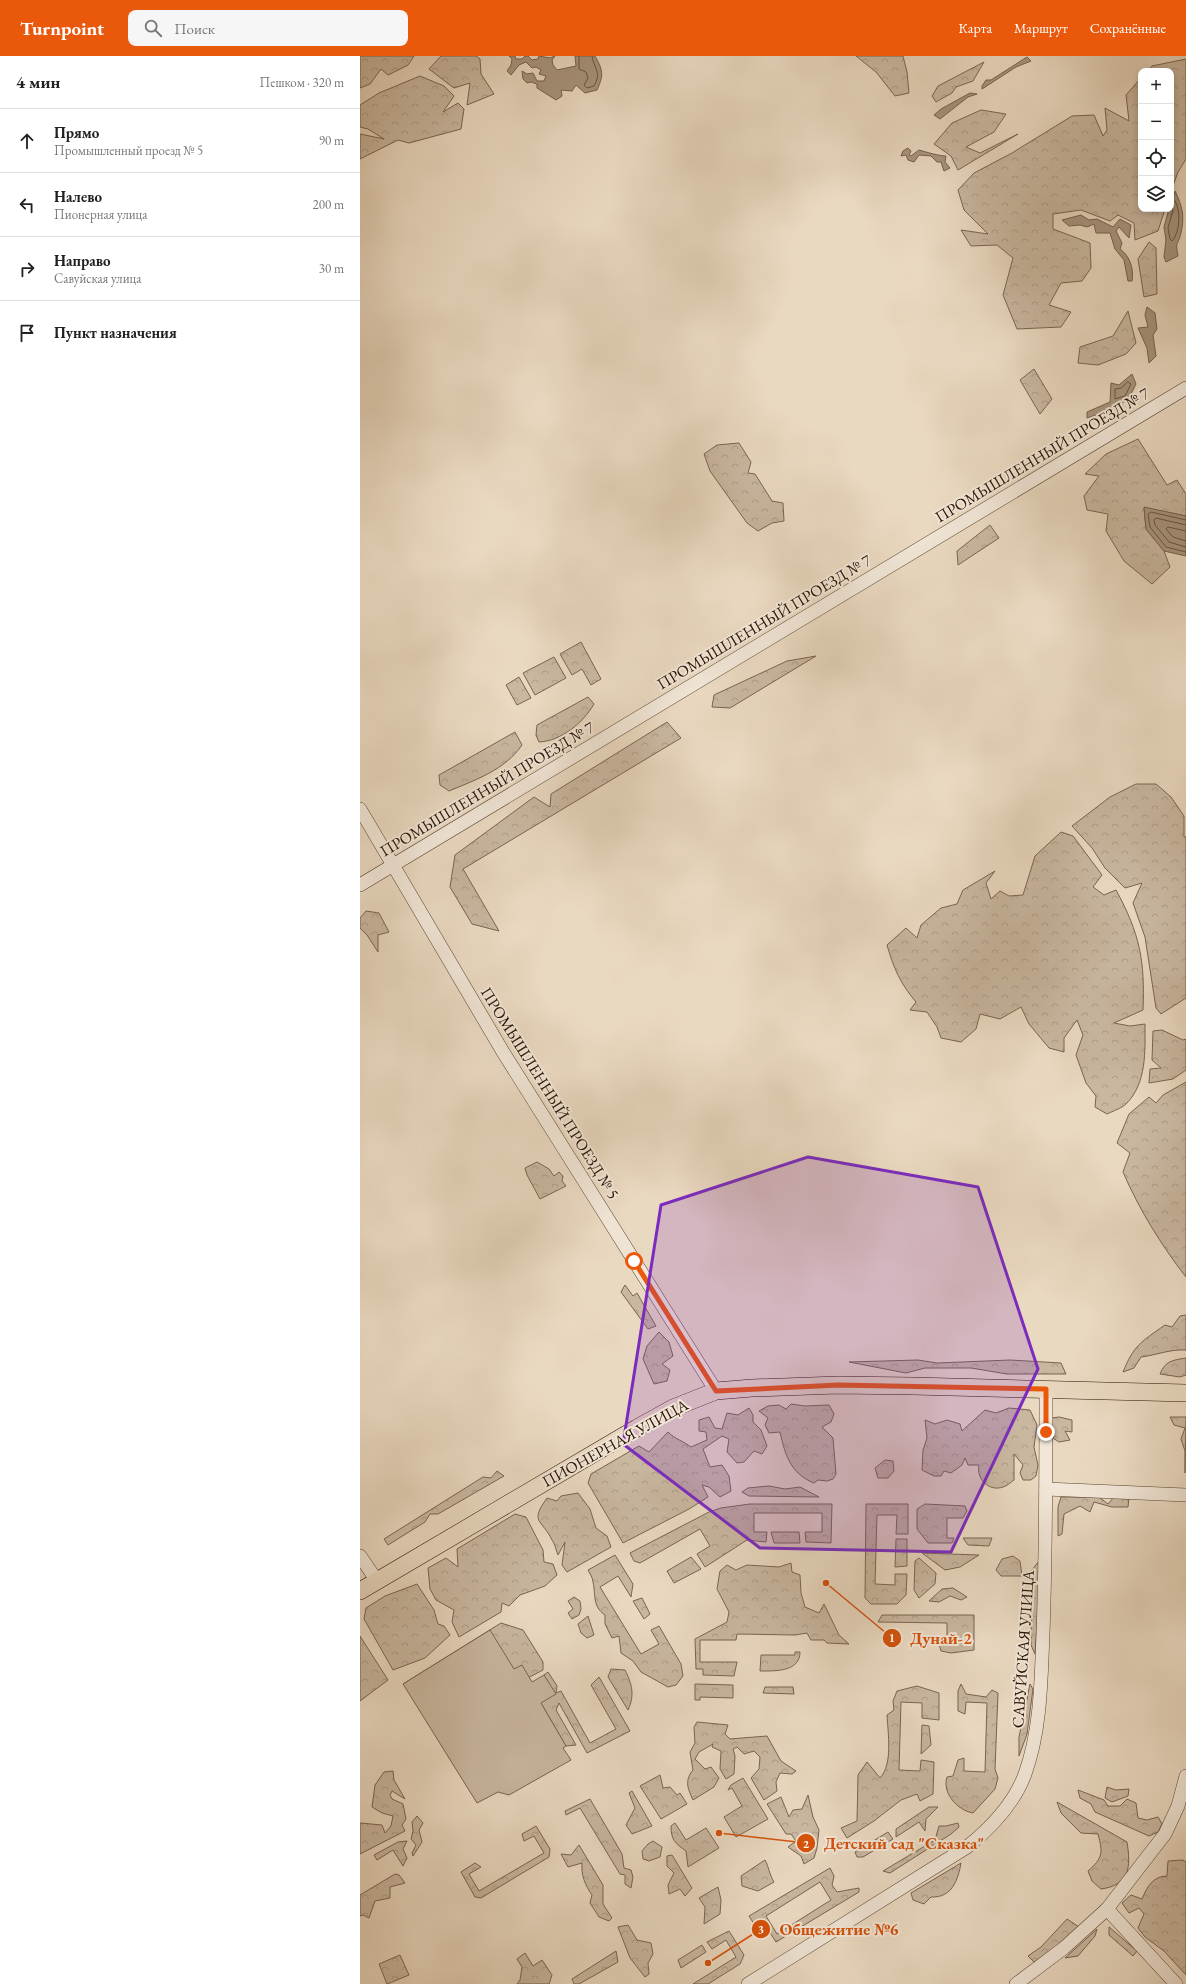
<!DOCTYPE html>
<html lang="ru">
<head>
<meta charset="utf-8">
<style>
  :root { --surface:#fff; --page:#f6f6f6; --text:#222; --muted:#767676; --line:#e0e0e0; --accent:#ea580c }
  body { margin:0; font-family:"EB Garamond",serif; background:var(--page); color:var(--text) }
  .controls { position:absolute; right:12px; top:12px; display:grid; overflow:hidden; border-radius:8px; box-shadow:0 2px 6px #0003 }
  .controls button { width:36px; height:36px; display:grid; place-items:center; padding:0; border:0; border-bottom:1px solid var(--line); background:var(--surface); color:var(--text); font:20px sans-serif }
  .stop { position:absolute; width:12px; height:12px; margin:-9px; border:3px solid #ea580c; border-radius:50%; background:#fff }
  .stop.end { background:#ea580c; border-color:#fff; box-shadow:0 1px 4px #0008 }
  .list { margin:0; padding:0; list-style:none }
  h2 { display:flex; justify-content:space-between; align-items:center; height:52px; margin:0; padding:0 16px; font-size:17px }
  h2 small { font-size:13px; font-weight:400; color:var(--muted) }
  .list li { display:grid; grid-template-columns:26px 1fr auto; gap:12px; align-items:center; box-sizing:border-box; height:64px; padding:0 16px; border-top:1px solid var(--line) }
  .list b { display:block; font-size:15px; white-space:nowrap }
  .list p { margin:0; font-size:13px; white-space:nowrap; color:var(--muted) }
  .list em { font-size:13px; font-style:normal; color:var(--muted) }
  .icon { flex:none; width:22px; height:22px; fill:none; stroke:currentColor; stroke-width:2; stroke-linecap:round; stroke-linejoin:round }
  .map { position:relative; flex:none; width:826px; height:1928px; overflow:hidden }
  header { display:flex; align-items:center; gap:24px; box-sizing:border-box; height:56px; padding:0 20px; background:var(--accent); color:#fff }
  header strong { font-size:19px }
  nav { display:flex; gap:22px; margin-inline-start:auto; font-size:14px }
  .search { width:280px; height:36px; background:var(--page); display:flex; align-items:center; gap:10px; box-sizing:border-box; padding:0 14px; border-radius:8px; color:var(--muted); font-size:15px }
  main { display:flex }
  aside { flex:1; background:var(--surface) }
  .map>svg:first-child { display:block }
  .forest { fill:url(#forest-crowns); stroke:#796450; fill-rule:evenodd }
  .pitch { fill:#c9b7a0; stroke:#796450 }
  .water { fill:#a8957f; stroke:#75614c }
  .lines { fill:none; stroke-linecap:round; stroke-linejoin:round }
  .shore { stroke:#685440; stroke-width:1 }
  .minor-casing { stroke:#594430; stroke-width:14 }
  .major-casing { stroke:#291200; stroke-width:18 }
  .minor { stroke:#f1e6d7; stroke-width:13 }
  .major { stroke:#ead9c1; stroke-width:17 }
  .route { stroke:#ea580c; stroke-width:5 }
  .marked { fill:#7b2cbf; fill-opacity:0.2; stroke:#7b2cbf; stroke-width:3; stroke-linejoin:round }
  .labels { text-anchor:middle; dominant-baseline:central; stroke-width:4; stroke-linejoin:round; paint-order:stroke }
  .street-label { font-size:16px; fill:#291200; stroke:#f1e6d7 }
  .leader { fill:none; stroke:#d5520b; stroke-width:1.5 }
  .callout-dot { fill:#d5520b; stroke:#f1e6d7; stroke-width:1.5 }
  .mark-label { font-size:12px; text-anchor:middle; font-weight:bold; fill:#fff }
  .callout-label { font-size:17px; text-anchor:middle; font-weight:bold; fill:#d5520b; stroke:#f1e6d7; stroke-width:4; stroke-linejoin:round; paint-order:stroke }
</style>
</head>
<body>
<header>
<strong>Turnpoint</strong>
<div class="search"><svg class="icon" aria-label="search" viewBox="0 0 24 24"><circle cx="10" cy="10" r="6"/><path d="M15 15l6 6"/></svg>Поиск</div>
<nav><a>Карта</a><a>Маршрут</a><a>Сохранённые</a></nav>
</header>
<main>
<aside>
<h2>4 мин<small>Пешком · 320 m</small></h2>
<ul class="list">
<li><svg class="icon" aria-label="ahead" viewBox="0 0 24 24"><path d="M12 20V5M6 11l6-6 6 6"/></svg><div><b>Прямо</b><p>Промышленный проезд № 5</p></div><em>90 m</em></li>
<li><svg class="icon" aria-label="left" viewBox="0 0 24 24"><path d="M17 20v-9H6M10 6l-5 5 5 5"/></svg><div><b>Налево</b><p>Пионерная улица</p></div><em>200 m</em></li>
<li><svg class="icon" aria-label="right" viewBox="0 0 24 24"><path d="M7 20v-9h11M14 6l5 5-5 5"/></svg><div><b>Направо</b><p>Савуйская улица</p></div><em>30 m</em></li>
<li><svg class="icon" aria-label="arrive" viewBox="0 0 24 24"><path d="M6 21V4h12l-3 4 3 4H6"/></svg><div><b>Пункт назначения</b></div></li>
</ul>
</aside>
<div class="map">
<svg width="826" height="1928" viewBox="0 0 826 1928">
  <defs>
    <pattern id="forest-crowns" width="20" height="18" patternUnits="userSpaceOnUse"><rect width="20" height="18" fill="#c9b7a0"/><path d="M2 6a3 3 0 1 1 6 0M12 15a3 3 0 1 1 6 0" fill="none" stroke="#ad9c88"/></pattern>
  </defs>
  <rect width="100%" height="100%" fill="#ead9c1"/>
  <filter id="stains"><feTurbulence type="fractalNoise" baseFrequency=".005" numOctaves="4"/><feColorMatrix values="0 0 0 0 .2 0 0 0 0 .09 0 0 0 0 .02 0 0 0 .5 -.17"/></filter>
  <radialGradient id="worn" r=".72"><stop offset=".6" stop-color="#630" stop-opacity="0"/><stop offset="1" stop-color="#630" stop-opacity=".3"/></radialGradient>
  <g class="forest">
    <polygon points="0,0 54,0 48,9 28,19 21,13 10,28 0,32"/>
    <polygon points="81,0 116,0 120,3 121,18 134,38 107,49 110,27 94,32 69,13"/>
    <polygon points="496,0 543,0 547,16 549,37 535,40 516,16"/>
    <polygon points="826,3 826,103 818,116 811,135 811,15 788,15 792,10"/>
    <polygon points="624,6 613,25 596,31 592,37 576,46 572,40 578,30"/>
    <polygon points="60,20 84,30 94,40 83,56 98,47 104,53 101,73 49,87 38,84 0,103 0,78 24,83 8,73 0,71 0,49 19,37"/>
    <polygon points="781,22 781,153 805,153 798,175 775,184 774,167 758,159 750,165 721,154 693,158 693,173 730,187 731,212 722,225 701,227 689,249 711,256 701,271 657,273 643,239 653,202 637,189 611,190 601,174 628,178 604,154 598,134 614,117 652,97 712,60 734,59 743,80 747,74 745,52 769,65 766,39"/>
    <polygon points="621,54 646,58 634,76 606,91 620,97 658,78 598,114 591,100 574,88 592,67"/>
    <polygon points="789,186 796,192 797,238 784,241 778,203"/>
    <polygon points="768,255 776,287 766,298 738,309 718,307 720,291 753,280"/>
    <polygon points="674,313 692,343 680,358 660,324"/>
    <polygon points="778,383 807,429 817,424 826,438 826,460 784,452 786,473 804,495 810,511 792,528 764,505 746,475 748,458 727,454 724,440 739,420 725,418 746,398"/>
    <polygon points="379,387 391,406 388,417 395,418 412,445 423,447 424,465 412,467 398,475 387,467 350,415 344,398 357,389"/>
    <polygon points="630,469 639,482 598,509 597,495"/>
    <polygon points="221,586 241,623 231,629 222,613 212,619 200,598"/>
    <polygon points="456,600 370,652 352,651 354,639 427,605"/>
    <polygon points="194,601 206,622 175,639 163,617"/>
    <polygon points="159,621 171,642 157,649 146,629"/>
    <path d="M228 641 234 648C223 667 201 685 179 686L176 679 177 669Z"/>
    <polygon points="307,666 321,682 103,813 139,875 112,868 90,831 95,799 174,741 190,751 191,738"/>
    <path d="M155 676 162 689C145 714 115 724 89 735L80 729 79 719Z"/>
    <polygon points="776,728 796,728 811,741 824,760 824,781 826,781 826,942 801,958 796,952 785,881 773,847 782,827 765,832 745,812 732,792 712,770 750,741"/>
    <path d="M701 776 713 780 742 819 733 831 744 839 756 834C780 878 785 905 783 954L754 967 770 970 785 968C785 995 787 1027 766 1048 762 1052 753 1055 747 1058L735 1051 736 1040 726 1027 716 999 723 979 717 964 704 982V996L689 992 669 968 661 951 640 963 620 958 616 973 601 986 581 982 577 971 567 956 550 954 556 946C540 927 534 913 527 889L546 872 557 882 561 869 581 852 597 848 603 834 635 815 626 827 631 843 640 835 649 840 663 839 675 800Z"/>
    <polygon points="6,855 19,857 29,876 18,879 18,896 7,879 0,872 0,862"/>
    <polygon points="802,974 823,984 826,983 826,1014 813,1023 789,1027 790,1013 801,1012 792,1004 793,975"/>
    <path d="M826 1026V1221C801 1189 779 1153 763 1116L770 1097 757 1087 769 1058 789 1041 796 1047 803 1039Z"/>
    <polygon points="177,1106 189,1113 194,1120 199,1116 203,1120 202,1125 206,1130 180,1143 167,1119 165,1112"/>
    <polygon points="265,1229 273,1240 277,1237 296,1270 288,1273 261,1236"/>
    <path d="M826 1259V1294C810 1293 797 1299 781 1301L774 1312 763 1316C774 1289 781 1286 805 1269L812 1271 820 1260Z"/>
    <polygon points="299,1276 309,1286 313,1300 302,1308 310,1314 307,1325 294,1328 283,1303 287,1290"/>
    <path d="M826 1302V1319L820 1321 800 1318C805 1305 813 1304 826 1302Z"/>
    <polygon points="558,1304 577,1307 650,1304 701,1307 706,1318 647,1318 611,1312 565,1312 546,1317 489,1306"/>
    <path d="M431 1348 445 1350 469 1349 474 1358 471 1366 462 1371 473 1382 476 1418 473 1423 467 1425 458 1424 454 1427C431 1418 425 1399 420 1376L409 1377 405 1369 408 1362 399 1355 408 1350 419 1349 426 1353Z"/>
    <path d="M389 1352 393 1359V1366L401 1374 407 1390 402 1398 394 1395 384 1406 377 1407 367 1396 369 1383 362 1380 343 1393 350 1411 362 1409 369 1420 371 1435 360 1441 349 1431 342 1429 348 1441 329 1453 263 1487 228 1427 231 1418 279 1390 289 1396 308 1376C315 1383 323 1385 331 1391L347 1384 346 1376 339 1375V1364L349 1361 355 1372 362 1373 367 1357 378 1359Z"/>
    <path d="M649 1352 670 1354 677 1369 674 1391 678 1409 676 1420 671 1424H663L660 1417 663 1409 654 1398V1424C651 1426 647 1430 643 1431 629 1436 616 1423 619 1409H608L605 1402 602 1409 591 1417 584 1415 581 1420H574L562 1414 563 1394 567 1382 565 1364 575 1368 587 1364 600 1368 602 1375 625 1354 636 1357Z"/>
    <polygon points="699,1361 712,1364 712,1376 705,1375 710,1384 699,1386 693,1382 691,1362"/>
    <polygon points="810,1361 826,1361 825,1417 825,1395 821,1383 825,1372 814,1369"/>
    <polygon points="525,1404 533,1405 534,1415 528,1422 518,1422 515,1412"/>
    <polygon points="137,1415 144,1420 78,1458 70,1458 65,1466 28,1489 24,1483 123,1421 131,1422"/>
    <polygon points="409,1430 425,1433 440,1431 459,1441 389,1440 382,1436 388,1432"/>
    <path d="M218 1437 230 1453 236 1472 247 1480 251 1491 207 1516 202 1509 205 1486 198 1499C196 1494 195 1488 192 1484 182 1463 169 1467 187 1442L197 1445 201 1440Z"/>
    <polygon points="701,1441 739,1441 748,1448 754,1441 769,1442 768,1451 752,1451 734,1446 730,1456 720,1450 704,1458 702,1478 698,1480 698,1451"/>
    <polygon points="390,1448 472,1448 471,1487 446,1486 445,1476 462,1476 462,1457 394,1457 394,1476 407,1476 406,1486 387,1484 345,1511 337,1498 350,1490 340,1473 280,1507 274,1505 270,1497 349,1456 361,1452"/>
    <polygon points="506,1448 548,1448 548,1478 536,1478 537,1459 517,1459 515,1528 535,1529 535,1518 547,1518 546,1539 537,1548 511,1548 505,1542"/>
    <polygon points="565,1448 605,1450 607,1455 603,1462 587,1462 587,1482 594,1482 592,1487 568,1487 557,1473 557,1453"/>
    <polygon points="155,1458 166,1461 183,1494 184,1506 193,1508 197,1519 185,1530 160,1539 149,1550 142,1547 141,1556 99,1581 92,1566 94,1554 76,1544 70,1533 68,1512 86,1502 98,1511 97,1493"/>
    <polygon points="411,1476 439,1476 440,1487 414,1487"/>
    <polygon points="603,1482 632,1482 629,1490 608,1489"/>
    <polygon points="536,1483 547,1483 547,1510 535,1511"/>
    <polygon points="562,1497 619,1499 600,1511 585,1514"/>
    <path d="M255 1499 273 1528 271 1541 258 1520 240 1531 281 1598 299 1588 291 1574 299 1570 321 1608 323 1620 316 1629 308 1631 281 1616 273 1605 261 1597 259 1580 252 1582 245 1568V1559C232 1550 236 1539 233 1526 233 1522 230 1518 228 1514Z"/>
    <polygon points="653,1500 660,1505 662,1520 641,1520 636,1514 642,1503"/>
    <polygon points="331,1501 341,1513 314,1527 307,1515"/>
    <polygon points="559,1502 576,1517 575,1528 559,1542 554,1534 555,1505"/>
    <polygon points="679,1505 680,1522 675,1598 671,1589 672,1514"/>
    <polygon points="431,1507 432,1516 440,1519 441,1537 445,1551 459,1557 464,1548 479,1579 489,1588 467,1587 464,1584 451,1584 447,1577 435,1579 377,1578 376,1584 340,1584 340,1606 377,1606 374,1620 343,1619 343,1613 336,1613 335,1583 367,1566 369,1556 357,1533 360,1515 367,1509 376,1514 387,1509 419,1511"/>
    <polygon points="57,1528 74,1554 78,1568 84,1570 90,1579 65,1602 33,1614 4,1563 6,1552 25,1540"/>
    <polygon points="593,1532 607,1541 601,1544 590,1540 579,1546 569,1545 582,1533"/>
    <polygon points="214,1541 220,1545 221,1553 219,1559 212,1563 208,1557 213,1553 208,1545"/>
    <polygon points="282,1542 290,1558 284,1563 273,1545"/>
    <polygon points="522,1559 614,1559 614,1594 591,1597 581,1595 579,1588 587,1588 587,1567 518,1566"/>
    <polygon points="228,1560 234,1579 227,1582 221,1577 218,1568"/>
    <polygon points="141,1567 163,1574 183,1606 183,1614 164,1624 43,1628"/>
    <polygon points="0,1580 28,1624 0,1645"/>
    <path d="M435 1596H440C440 1616 415 1615 400 1615L401 1599H435Z"/>
    <path d="M251 1613 265 1614C272 1628 275 1639 268 1654L248 1621Z"/>
    <polygon points="188,1616 197,1630 196,1637 201,1635 230,1687 256,1673 231,1629 239,1621 270,1675 227,1697 199,1647 196,1654 216,1689 206,1690 181,1647 184,1619"/>
    <polygon points="335,1628 373,1629 373,1642 340,1641 340,1644 335,1644"/>
    <path d="M601 1628 606 1638 626 1641 632 1634 638 1637 635 1713 638 1722 635 1733 613 1757C597 1754 582 1737 587 1721L593 1720 598 1704 604 1702V1715L625 1716 627 1647 606 1646 605 1658 598 1655V1635Z"/>
    <polygon points="670,1628 673,1633 667,1678 659,1700 659,1681"/>
    <path d="M557 1630 579 1637V1664L562 1662V1647L541 1646 539 1714 560 1715 561 1704 574 1706 573 1738 560 1745 557 1738 541 1744 514 1765 487 1782 481 1772 497 1765 498 1719 507 1706 520 1722C533 1708 528 1678 527 1659L534 1654 533 1645 537 1635Z"/>
    <polygon points="405,1631 433,1631 434,1638 403,1637"/>
    <path d="M337 1666 368 1669 365 1678 370 1683 407 1680 421 1705 436 1715 432 1718 420 1717 416 1726 417 1735 404 1744 391 1722 399 1713 400 1701 394 1695 384 1698 377 1691 373 1693 375 1700 374 1718 366 1723 360 1713 361 1695 352 1691 353 1688 339 1696 335 1703 345 1713 351 1711 359 1722 354 1731 333 1744C328 1733 324 1725 333 1714L330 1696 335 1687 334 1671Z"/>
    <polygon points="562,1669 569,1670 571,1689 561,1698"/>
    <polygon points="33,1715 34,1724 45,1743 32,1735 30,1739 32,1743 43,1748 46,1763 42,1769 45,1775 0,1798 0,1767 22,1769 25,1777 31,1770 33,1760 22,1757 12,1751 15,1729 24,1716"/>
    <polygon points="300,1719 303,1732 310,1731 317,1739 320,1737 327,1748 301,1763 280,1730"/>
    <polygon points="383,1722 408,1763 376,1781 364,1761 382,1750 372,1732 368,1734 371,1729"/>
    <polygon points="747,1731 756,1734 769,1733 768,1740 752,1746 745,1742"/>
    <polygon points="718,1734 744,1744 748,1750 760,1750 767,1743 776,1747 778,1762 787,1764 798,1761 802,1768 798,1776 789,1780 735,1756 731,1748 720,1742"/>
    <polygon points="272,1735 292,1770 272,1778 266,1769 275,1752 269,1737"/>
    <polygon points="448,1739 453,1761 459,1774 457,1792 454,1802 444,1808 441,1800 428,1791 436,1785 431,1778 426,1778 407,1748 421,1741 429,1761 433,1754 442,1753"/>
    <polygon points="230,1743 262,1798 264,1812 271,1814 273,1821 271,1832 265,1828 265,1819 260,1818 220,1752 206,1759 205,1755"/>
    <path d="M697 1746 767 1786C771 1811 770 1829 741 1833L732 1825 728 1815C743 1802 743 1797 738 1778L721 1777 701 1757Z"/>
    <polygon points="569,1751 578,1751 566,1763 565,1775 559,1766 536,1781 536,1773"/>
    <polygon points="57,1760 63,1767 59,1774 62,1786 53,1800 52,1797 56,1789 51,1783 53,1775 52,1766"/>
    <path d="M315 1767 326 1784 346 1772 359 1792 328 1811 326 1795C315 1787 311 1784 311 1770Z"/>
    <polygon points="598,1767 599,1771 591,1778 530,1817 523,1815 575,1784 579,1770 586,1770"/>
    <polygon points="176,1770 190,1793 189,1801 121,1842 115,1841 101,1816 115,1807 121,1811 109,1818 119,1835 184,1797 174,1780 164,1785 162,1778"/>
    <polygon points="528,1776 533,1783 503,1801 497,1801 495,1796"/>
    <polygon points="47,1785 43,1793 47,1802 43,1810 33,1794 17,1804 14,1799 38,1786"/>
    <polygon points="293,1785 302,1791 300,1801 289,1805 283,1803 282,1795 288,1788"/>
    <path d="M219 1789 243 1829V1848L252 1862 249 1865 239 1861 230 1847 232 1839C225 1829 221 1819 222 1807L208 1811 201 1798 211 1799Z"/>
    <polygon points="312,1799 332,1832 325,1840 320,1833 309,1838 308,1829 314,1817 307,1810 307,1800"/>
    <path d="M405 1804C409 1811 409 1818 414 1826L398 1835 382 1830 381 1820Z"/>
    <path d="M823 1804 826 1806V1919L804 1895 785 1881 778 1872 784 1858 779 1852 769 1857 762 1847 771 1839 782 1843C787 1831 793 1820 807 1820L808 1805Z"/>
    <path d="M601 1807C598 1824 592 1842 571 1841L564 1848 553 1844 551 1837Z"/>
    <path d="M470 1812 474 1820 472 1829 477 1836 499 1832V1836L416 1886 402 1864 394 1868 389 1860ZM460 1826 471 1844 417 1878 406 1860Z"/>
    <polygon points="35,1818 39,1819 45,1827 30,1831 30,1842 15,1845 9,1862 3,1859 0,1860 0,1839"/>
    <polygon points="358,1831 361,1844 360,1858 344,1868 345,1851 339,1842"/>
    <polygon points="707,1863 719,1871 695,1893 674,1906 668,1900 681,1891"/>
    <polygon points="268,1869 277,1884 291,1887 293,1898 288,1907 289,1918 285,1921 270,1902 258,1871"/>
    <polygon points="749,1871 777,1895 773,1900 749,1879"/>
    <polygon points="737,1873 735,1880 718,1900 705,1902"/>
    <polygon points="369,1875 384,1899 380,1908 348,1928 333,1928 376,1901 366,1884 352,1893 347,1886"/>
    <polygon points="342,1889 346,1896 321,1912 318,1904"/>
    <polygon points="256,1895 258,1906 219,1928 214,1928 212,1923"/>
    <polygon points="165,1897 173,1910 182,1904 192,1919 189,1928 157,1928 160,1924 162,1911 157,1903"/>
    <polygon points="40,1899 49,1919 27,1928 19,1908"/>
  </g>
  <polygon class="pitch" points="130,1574 154,1613 162,1609 172,1626 184,1619 196,1638 181,1647 206,1690 203,1692 211,1704 149,1739 138,1736 117,1747 43,1628"/>
  <g class="water">
    <path d="M149 0H155L156 3H162L165 0H168L172 4 178 3 179 0 190 2 195 0 192 4 193 9 197 14 216 10 215 0H235C243 14 244 19 237 34L225 37 216 29 212 35 201 34 202 40 196 44 177 32V28L171 26 167 27 163 23 162 15 167 18 173 17 177 25H184L186 20 179 18 181 14 176 11 172 12 166 6 159 9 151 19 147 15 151 9 152 3Z"/>
    <polygon points="667,1 671,5 656,11 622,33 622,30 626,24 631,24"/>
    <polygon points="610,37 617,38 608,41 580,63 574,59 581,53"/>
    <path d="M548 92 551 95 549 99 551 100 559 94C566 96 579 100 586 100L585 106 590 112 584 115 581 106H577L571 100 559 99 554 106 548 104 546 99 541 100 543 95Z"/>
    <path d="M815 135C822 150 825 159 821 177 818 190 815 184 818 200L806 206 804 201 806 184 804 171 809 153H811Z"/>
    <path d="M721 159 729 164 737 163 753 171 760 163 771 169 769 182 759 171 756 175 762 187 760 193C770 200 774 213 772 225H768L764 204 755 193 750 177H736L734 168 727 171 720 169 709 170 702 164Z"/>
    <polygon points="787,251 795,257 797,273 793,279 796,300 789,307 787,292 778,272 788,271 785,259"/>
    <polygon points="772,318 776,328 768,344 742,357 727,362 727,356 750,346 751,327 759,329"/>
    <polygon points="784,451 826,460 826,500 804,495 786,473"/>
  </g>
  <g class="lines">
    <g class="shore">
      <path d="M219 0V13L226 16 228 22 224 29 227 32 234 30C242 16 234 13 232 0"/>
      <path d="M811 145H815C821 155 820 177 812 185L810 183 808 172 813 154 811 150"/>
      <polygon points="768,326 771,328 765,340 755,343 755,333 761,332"/>
      <polyline points="826,464 791,456 788,458 790,471 806,491 826,496"/>
      <polyline points="826,469 796,462 794,464 795,469 809,486 826,491"/>
      <polyline points="826,475 808,471 806,473 813,481 826,485"/>
    </g>
    <g class="minor-casing">
      <g id="minor">
        <polyline points="0,753 143,996 356,1335"/>
        <polyline points="0,829 826,332"/>
        <polyline points="686,1433 826,1439"/>
        <polyline points="0,1500 17,1525"/>
        <polyline points="747,1853 816,1928"/>
        <path d="M388 1928 607 1791C632 1771 654 1748 665 1718 681 1674 681 1624 683 1578 686 1496 686 1415 686 1333"/>
        <polyline points="656,1928 704,1892 747,1853 805,1778 818,1750 826,1720"/>
      </g>
    </g>
    <g class="major-casing">
      <polyline id="major" points="0,1535 277,1372 313,1352 356,1335 392,1332 478,1329 553,1330 826,1337"/>
    </g>
    <use href="#minor" class="minor"/>
    <use href="#major" class="major"/>
  </g>
  <g class="lines">
    <polyline class="route" points="274,1205 356,1335 478,1329 686,1333 686,1376"/>
  </g>
  <path class="marked" d="M448 1101 618 1131 678 1313 591 1496 400 1492 263 1388 301 1149Z"/>
  <g class="labels">
    <g class="street-label">
      <text transform="translate(682 399) rotate(-31)">ПРОМЫШЛЕННЫЙ ПРОЕЗД № 7</text>
      <text transform="translate(404 566) rotate(-31)">ПРОМЫШЛЕННЫЙ ПРОЕЗД № 7</text>
      <text transform="translate(127 733) rotate(-31)">ПРОМЫШЛЕННЫЙ ПРОЕЗД № 7</text>
      <text transform="translate(190 1037) rotate(58)">ПРОМЫШЛЕННЫЙ ПРОЕЗД № 5</text>
      <text transform="translate(255 1387) rotate(-29)">ПИОНЕРНАЯ УЛИЦА</text>
      <text transform="translate(663 1593) rotate(-86)">САВУЙСКАЯ УЛИЦА</text>
    </g>
  </g>
  <path class="leader" d="M466 1527L532 1582M359 1777L446 1787M348 1907L401 1873"/>
  <g class="callout-dot">
    <circle cx="466" cy="1527" r="4"/>
    <circle cx="359" cy="1777" r="4"/>
    <circle cx="348" cy="1907" r="4"/>
    <circle cx="532" cy="1582" r="10"/>
    <circle cx="446" cy="1787" r="10"/>
    <circle cx="401" cy="1873" r="10"/>
  </g>
  <g class="mark-label">
    <text x="532" y="1586">1</text>
    <text x="446" y="1792">2</text>
    <text x="401" y="1877">3</text>
  </g>
  <g class="callout-label">
    <text x="581" y="1588">Дунай-2</text>
    <text x="544" y="1793">Детский сад "Сказка"</text>
    <text x="479" y="1879">Общежитие №6</text>
  </g>
  <rect width="100%" height="100%" filter="url(#stains)"/>
  <rect width="100%" height="100%" fill="url(#worn)"/>
</svg>
<div class="controls">
<button>+</button>
<button>−</button>
<button><svg class="icon" aria-label="locate" viewBox="0 0 24 24"><circle cx="12" cy="12" r="6"/><path d="M12 2v4M12 18v4M2 12h4M18 12h4"/></svg></button>
<button><svg class="icon" aria-label="layers" viewBox="0 0 24 24"><path d="M12 4l9 5-9 5-9-5zM3 14l9 5 9-5"/></svg></button>
</div>
<div class="stop" style="left:274px;top:1205px"></div>
<div class="stop end" style="left:686px;top:1376px"></div>
</div>
</main>
</body>
</html>
